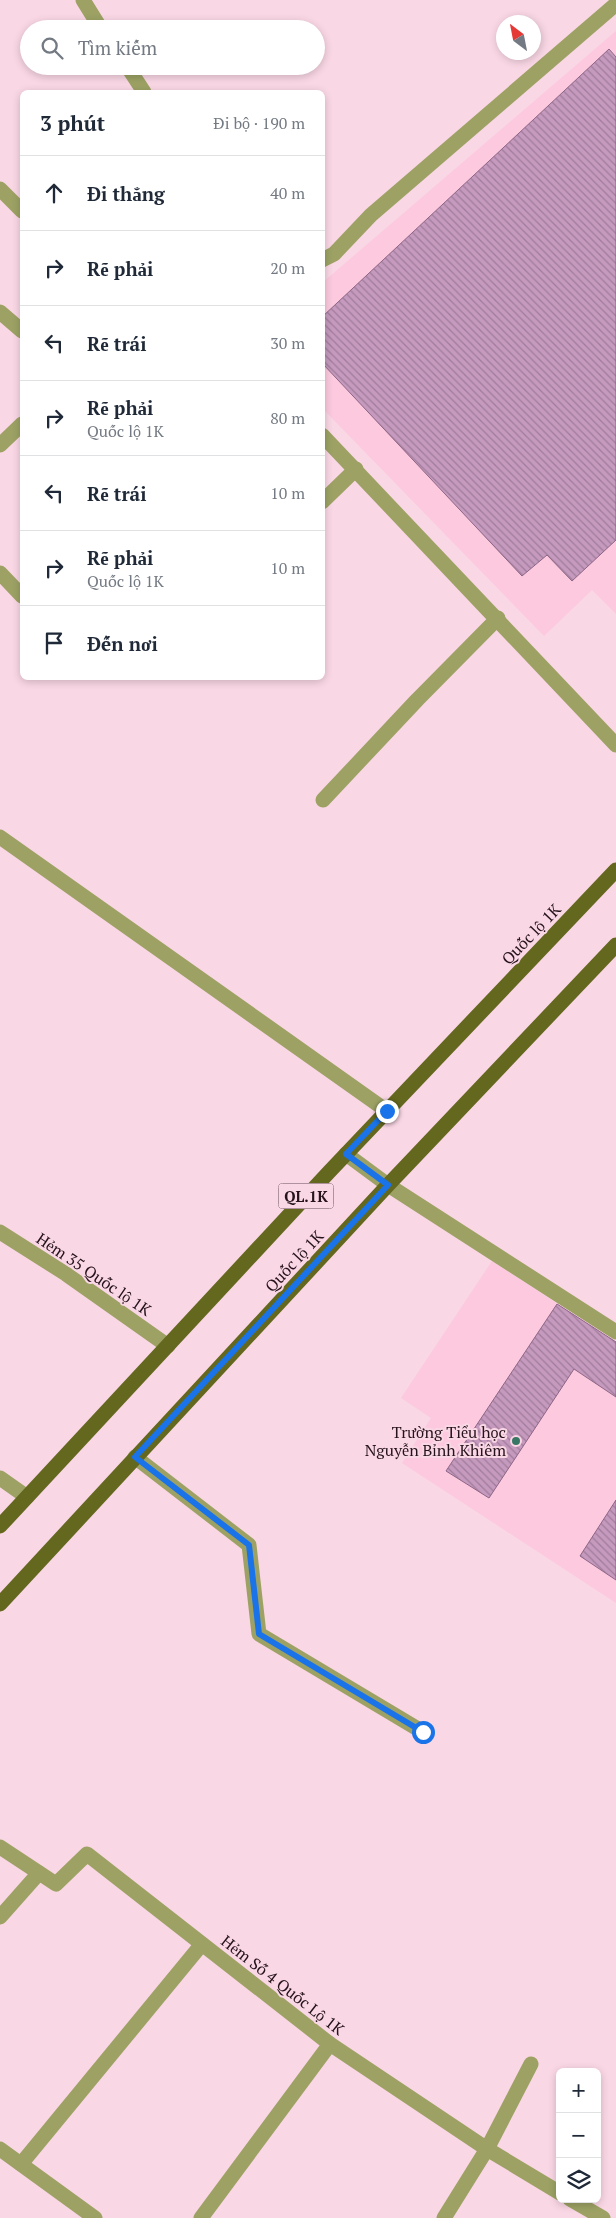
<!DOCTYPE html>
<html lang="vi">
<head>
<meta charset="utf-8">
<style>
  :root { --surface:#fff; --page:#f2f2f3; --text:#1f2937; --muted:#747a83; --line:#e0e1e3 }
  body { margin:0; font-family:"PT Serif",serif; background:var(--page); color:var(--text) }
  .controls { position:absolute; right:15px; bottom:15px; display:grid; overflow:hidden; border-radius:8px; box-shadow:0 2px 8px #0003 }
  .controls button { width:45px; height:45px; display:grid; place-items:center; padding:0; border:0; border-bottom:1px solid var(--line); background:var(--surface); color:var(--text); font:25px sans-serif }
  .compass { position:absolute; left:496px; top:15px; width:45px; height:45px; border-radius:50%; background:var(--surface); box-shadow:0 2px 8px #0003; rotate:328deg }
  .stop { position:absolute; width:15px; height:15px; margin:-11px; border:4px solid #1a73e8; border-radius:50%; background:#fff }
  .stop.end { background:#1a73e8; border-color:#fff; box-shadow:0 1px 5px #0008 }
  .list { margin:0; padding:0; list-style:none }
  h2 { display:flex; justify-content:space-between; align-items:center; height:65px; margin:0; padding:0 20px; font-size:21px }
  h2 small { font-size:16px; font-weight:400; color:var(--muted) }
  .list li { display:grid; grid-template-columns:32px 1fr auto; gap:15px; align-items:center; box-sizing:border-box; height:75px; padding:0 20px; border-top:1px solid var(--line) }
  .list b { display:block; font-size:19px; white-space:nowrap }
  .list p { margin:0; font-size:16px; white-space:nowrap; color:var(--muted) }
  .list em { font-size:16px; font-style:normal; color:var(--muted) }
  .icon { flex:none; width:28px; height:28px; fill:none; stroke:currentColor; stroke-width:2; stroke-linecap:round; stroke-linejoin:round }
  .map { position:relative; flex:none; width:616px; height:2218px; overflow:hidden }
  .search { position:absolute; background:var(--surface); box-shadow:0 2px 8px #0003; left:20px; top:20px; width:305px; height:55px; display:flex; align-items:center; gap:12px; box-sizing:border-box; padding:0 18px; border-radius:28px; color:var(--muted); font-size:19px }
  .panel { position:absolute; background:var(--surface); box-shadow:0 2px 8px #0003; left:20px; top:90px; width:305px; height:590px; border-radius:8px }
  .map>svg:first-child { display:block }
  .built { fill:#fcc9de }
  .building { fill:url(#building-back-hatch); stroke:#8d6587 }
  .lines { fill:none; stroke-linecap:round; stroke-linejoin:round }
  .service { stroke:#9da264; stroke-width:15 }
  .minor { stroke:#9da264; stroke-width:15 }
  .primary { stroke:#64681e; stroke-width:15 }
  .route { stroke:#1a73e8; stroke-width:6 }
  .poi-dot { fill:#387765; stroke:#fad7e5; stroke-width:2 }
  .labels { text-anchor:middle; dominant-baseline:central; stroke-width:4; stroke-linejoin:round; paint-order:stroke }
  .shield { fill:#fad7e5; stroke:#654d58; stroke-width:1 }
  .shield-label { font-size:15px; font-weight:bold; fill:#25121b }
  .street-label { font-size:16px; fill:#25121b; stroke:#fad7e5 }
  .poi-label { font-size:16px; fill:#25121b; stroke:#fad7e5; text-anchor:end }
</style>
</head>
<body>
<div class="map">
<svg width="616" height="2218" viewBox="0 0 616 2218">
  <defs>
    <pattern id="building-back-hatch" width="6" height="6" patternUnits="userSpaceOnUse" patternTransform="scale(1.25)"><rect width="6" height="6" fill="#c59abe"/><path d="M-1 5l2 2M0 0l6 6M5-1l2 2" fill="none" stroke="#a07c9a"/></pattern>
  </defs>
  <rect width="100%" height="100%" fill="#fad7e5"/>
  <g class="built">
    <polygon points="616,31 616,614 592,590 544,636 323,409 322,283"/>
    <polygon points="492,1261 616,1342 616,1603 402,1463 431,1418 401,1398"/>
  </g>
  <g class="building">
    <polygon points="609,49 616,57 616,540 572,581 547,555 522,576 322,363 322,317"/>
    <polygon points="557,1304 616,1342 616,1397 574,1369 489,1498 446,1471"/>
    <polygon points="616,1500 616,1580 580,1556"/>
  </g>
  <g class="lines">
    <g class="service">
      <polyline points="135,1457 249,1545 259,1634 423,1732"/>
      <polyline points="0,1478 27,1497"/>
      <polyline points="0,1917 39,1873"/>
      <polyline points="444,2218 487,2149 531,2064"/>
    </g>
    <g class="minor">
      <polyline points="83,0 101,29"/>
      <polyline points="127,66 144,92"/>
      <polyline points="0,189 22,211"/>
      <polyline points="322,260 334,254 371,215 616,4"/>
      <polyline points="0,312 22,331"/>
      <polyline points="322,435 616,745"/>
      <polyline points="0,445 22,424"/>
      <polyline points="322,502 356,469"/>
      <polyline points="0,573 22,596"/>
      <polyline points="323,800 417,700 498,618"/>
      <polyline points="0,837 387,1111"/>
      <polyline points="346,1154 388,1185 616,1332"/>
      <polyline points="0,1232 66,1274 168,1346"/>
      <polyline points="0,1847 56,1884 87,1854 330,2044 487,2149 560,2193"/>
      <polyline points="0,2149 95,2218"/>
      <polyline points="21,2164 202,1944"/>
      <polyline points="570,2199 603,2218"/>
      <polyline points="201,2218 330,2044"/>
    </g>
    <g class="primary">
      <polyline points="0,1526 329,1172 616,870"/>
      <polyline points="0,1604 388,1185 616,945"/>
    </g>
  </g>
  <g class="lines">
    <polyline class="route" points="387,1111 346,1154 388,1185 135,1457 249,1545 259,1634 423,1732"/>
  </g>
  <circle class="poi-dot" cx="516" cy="1441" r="5"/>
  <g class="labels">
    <rect class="shield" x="278.5" y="1183.5" width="55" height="25" rx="4"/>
    <g class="shield-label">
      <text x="306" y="1196">QL.1K</text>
    </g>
    <g class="street-label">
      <text transform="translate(531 934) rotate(-46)">Quốc lộ 1K</text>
      <text transform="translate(294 1261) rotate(-47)">Quốc lộ 1K</text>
      <text transform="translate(94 1274) rotate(34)">Hẻm 35 Quốc lộ 1K</text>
      <text transform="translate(283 1985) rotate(38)">Hẻm Số 4 Quốc Lộ 1K</text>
    </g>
    <g class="poi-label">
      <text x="506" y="1432">Trường Tiểu học<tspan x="506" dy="18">Nguyễn Bỉnh Khiêm</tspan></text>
    </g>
  </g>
</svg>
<div class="controls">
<button>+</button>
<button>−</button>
<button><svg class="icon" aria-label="layers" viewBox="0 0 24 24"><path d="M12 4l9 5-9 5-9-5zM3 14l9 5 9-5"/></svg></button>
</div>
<svg class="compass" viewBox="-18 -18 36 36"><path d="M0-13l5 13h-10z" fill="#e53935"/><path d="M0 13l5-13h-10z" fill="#747a83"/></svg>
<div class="stop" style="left:423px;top:1732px"></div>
<div class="stop end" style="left:387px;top:1111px"></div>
<div class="search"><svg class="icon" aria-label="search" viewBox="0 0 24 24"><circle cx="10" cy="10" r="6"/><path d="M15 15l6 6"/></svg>Tìm kiếm</div>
<section class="panel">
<h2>3 phút<small>Đi bộ · 190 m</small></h2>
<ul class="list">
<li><svg class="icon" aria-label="ahead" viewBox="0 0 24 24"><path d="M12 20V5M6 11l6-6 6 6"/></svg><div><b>Đi thẳng</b></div><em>40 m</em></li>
<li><svg class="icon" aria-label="right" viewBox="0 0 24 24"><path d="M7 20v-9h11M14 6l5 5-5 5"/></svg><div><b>Rẽ phải</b></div><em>20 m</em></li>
<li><svg class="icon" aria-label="left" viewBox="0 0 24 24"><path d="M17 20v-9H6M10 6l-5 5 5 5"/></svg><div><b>Rẽ trái</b></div><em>30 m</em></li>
<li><svg class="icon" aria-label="right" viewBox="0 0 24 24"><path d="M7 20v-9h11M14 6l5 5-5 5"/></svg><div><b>Rẽ phải</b><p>Quốc lộ 1K</p></div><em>80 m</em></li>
<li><svg class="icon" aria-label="left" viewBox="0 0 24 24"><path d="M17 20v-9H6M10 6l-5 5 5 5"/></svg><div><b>Rẽ trái</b></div><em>10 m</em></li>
<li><svg class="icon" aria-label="right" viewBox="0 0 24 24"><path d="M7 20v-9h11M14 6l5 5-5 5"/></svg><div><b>Rẽ phải</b><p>Quốc lộ 1K</p></div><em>10 m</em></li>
<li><svg class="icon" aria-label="arrive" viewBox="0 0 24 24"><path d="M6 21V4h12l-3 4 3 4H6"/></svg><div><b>Đến nơi</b></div></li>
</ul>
</section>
</div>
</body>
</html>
